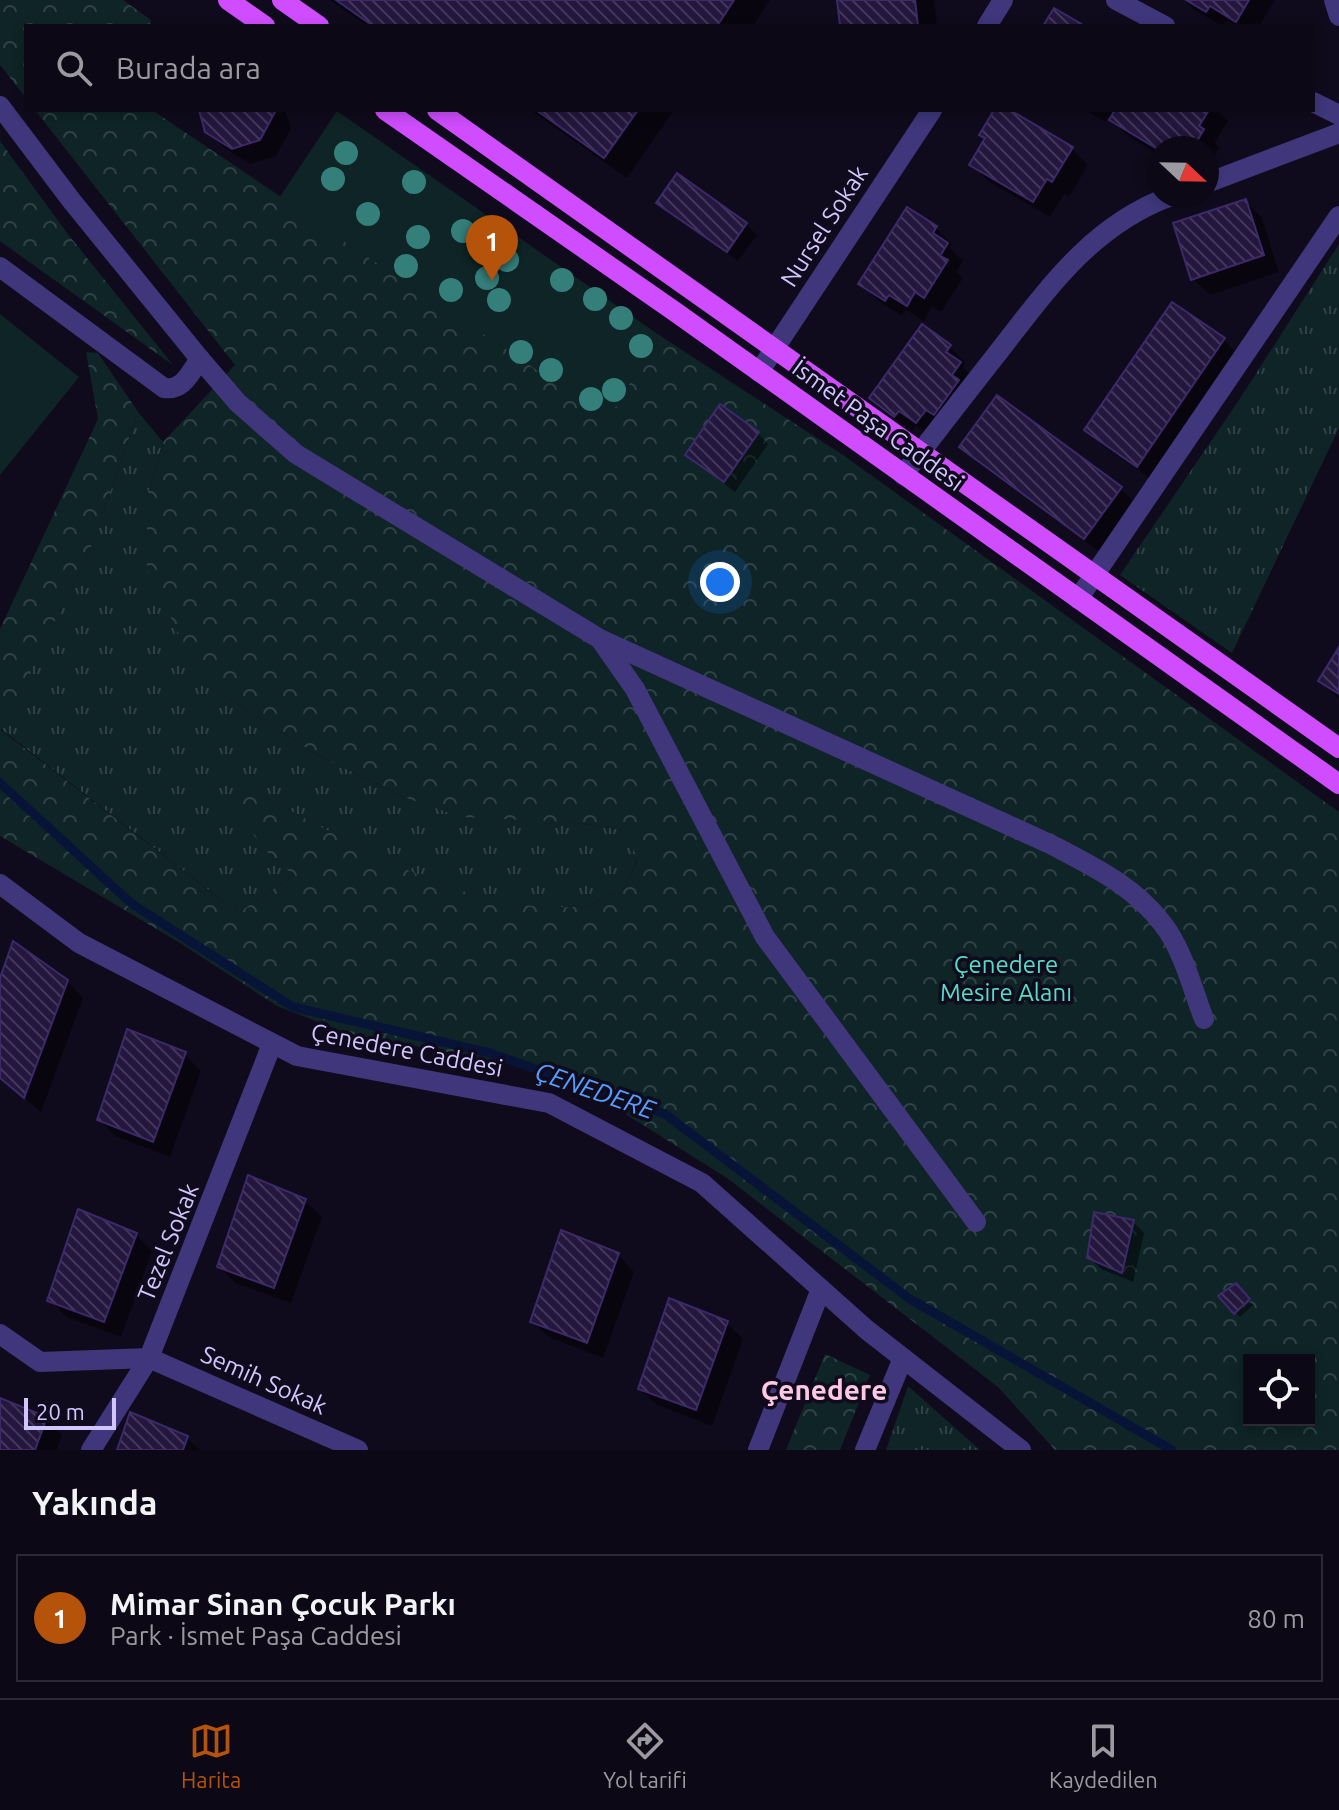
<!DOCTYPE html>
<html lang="tr">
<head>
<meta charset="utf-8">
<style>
  :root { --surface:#0c0815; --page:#15111e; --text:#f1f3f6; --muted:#9a9aa0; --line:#2c2934; --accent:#b45309 }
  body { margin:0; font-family:Ubuntu,sans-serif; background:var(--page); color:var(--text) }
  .controls { position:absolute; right:24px; bottom:24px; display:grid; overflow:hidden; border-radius:0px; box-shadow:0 4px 12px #0003 }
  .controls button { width:72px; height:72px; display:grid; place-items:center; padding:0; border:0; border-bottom:2px solid var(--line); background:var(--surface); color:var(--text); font:40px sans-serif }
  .compass { position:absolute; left:1147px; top:136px; width:72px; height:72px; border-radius:50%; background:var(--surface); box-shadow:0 4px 12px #0003; rotate:112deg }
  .scale { position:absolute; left:24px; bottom:20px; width:92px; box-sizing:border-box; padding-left:8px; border:4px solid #d2c6ff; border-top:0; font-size:22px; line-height:28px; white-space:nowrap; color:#d2c6ff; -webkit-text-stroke:6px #100b1c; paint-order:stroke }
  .you { position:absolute; left:720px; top:582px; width:28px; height:28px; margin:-20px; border:6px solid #fff; border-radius:50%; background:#1a73e8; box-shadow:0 0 0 12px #1a73e833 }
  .badge { display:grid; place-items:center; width:52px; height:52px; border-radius:50%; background:var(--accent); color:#fff; font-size:26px; font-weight:700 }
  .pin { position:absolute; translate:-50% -66px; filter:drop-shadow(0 2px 4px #0008) }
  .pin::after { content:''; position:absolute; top:42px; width:28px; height:24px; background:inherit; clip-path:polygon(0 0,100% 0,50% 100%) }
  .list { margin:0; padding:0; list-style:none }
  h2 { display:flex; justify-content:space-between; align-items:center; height:104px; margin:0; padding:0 32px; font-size:34px }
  h2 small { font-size:26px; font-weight:400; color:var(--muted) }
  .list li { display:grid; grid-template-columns:52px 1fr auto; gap:24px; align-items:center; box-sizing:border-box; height:128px; margin:0 16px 16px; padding:0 16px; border:2px solid var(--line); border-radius:0px }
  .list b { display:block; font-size:30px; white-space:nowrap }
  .list p { margin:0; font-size:26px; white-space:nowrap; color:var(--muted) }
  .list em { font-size:26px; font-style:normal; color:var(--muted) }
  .icon { flex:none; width:44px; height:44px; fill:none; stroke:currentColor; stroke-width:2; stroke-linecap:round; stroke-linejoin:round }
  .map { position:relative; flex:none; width:1339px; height:1450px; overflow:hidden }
  .search { position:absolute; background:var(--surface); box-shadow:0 4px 12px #0003; left:24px; right:24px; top:24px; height:88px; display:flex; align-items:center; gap:20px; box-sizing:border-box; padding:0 28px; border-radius:0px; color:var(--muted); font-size:30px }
  .sheet { height:248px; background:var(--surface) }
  nav { display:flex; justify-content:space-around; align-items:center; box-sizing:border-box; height:112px; border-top:2px solid var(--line); background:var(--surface); font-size:22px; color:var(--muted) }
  nav a { display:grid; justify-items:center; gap:4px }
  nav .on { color:var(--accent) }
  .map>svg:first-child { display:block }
  .grass { fill:url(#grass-tufts) }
  .forest { fill:url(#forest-crowns); fill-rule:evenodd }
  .park { fill:#0e2426 }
  .shadow { fill:#0007 }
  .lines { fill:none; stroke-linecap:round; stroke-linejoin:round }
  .stream { stroke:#081437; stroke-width:9 }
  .building { fill:url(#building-back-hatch); stroke:#3c2969; stroke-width:2 }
  .minor { stroke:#3f367b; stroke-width:20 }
  .major { stroke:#cf4dff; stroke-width:20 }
  .tree { fill:#357f7b }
  .labels { text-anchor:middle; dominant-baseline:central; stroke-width:7; stroke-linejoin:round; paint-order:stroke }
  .street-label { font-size:24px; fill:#d2c6ff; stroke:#100b1c }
  .park-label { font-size:24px; fill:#53dec9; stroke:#100b1c }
  .water-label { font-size:26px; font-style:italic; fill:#549eff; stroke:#100b1c }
  .quarter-label { font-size:28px; font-weight:bold; fill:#ffc8e5; stroke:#100b1c }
</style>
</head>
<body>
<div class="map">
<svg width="1339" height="1450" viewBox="0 0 1339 1450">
  <defs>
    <pattern id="grass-tufts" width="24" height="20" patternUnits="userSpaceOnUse" patternTransform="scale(2)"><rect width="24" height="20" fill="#0e2426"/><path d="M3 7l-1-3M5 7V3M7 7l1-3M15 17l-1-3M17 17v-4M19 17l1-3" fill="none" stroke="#304247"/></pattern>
    <pattern id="forest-crowns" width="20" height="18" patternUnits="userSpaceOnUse" patternTransform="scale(2)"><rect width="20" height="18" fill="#0e2426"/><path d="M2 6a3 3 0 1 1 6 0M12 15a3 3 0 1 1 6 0" fill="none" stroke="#304247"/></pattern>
    <pattern id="building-back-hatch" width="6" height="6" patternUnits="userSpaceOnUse" patternTransform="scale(2)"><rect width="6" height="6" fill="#23173d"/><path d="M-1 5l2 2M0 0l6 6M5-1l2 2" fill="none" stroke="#42375a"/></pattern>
  </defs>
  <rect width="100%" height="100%" fill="#100b1c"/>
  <g class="grass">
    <polygon points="1339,244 1339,428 1232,653 1120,575 1239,400"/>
    <path d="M138 412 163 442 147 498 219 692 314 753 404 797 623 830 638 857 624 889C612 895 597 904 584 906 471 919 355 844 259 794L272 858 294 875 238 913 1 729 90 550Z"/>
    <polygon points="908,1386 980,1450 886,1450"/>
  </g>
  <g class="forest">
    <polygon points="0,0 123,0 151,20 150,26 26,26 26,98 0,65"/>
    <path d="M35 110H152L608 417 659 335 843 455 1339 812V1450H1055L998 1387 727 1178 616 1108 528 1067 349 1034 277 1006 180 943 0 836V629L98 419 86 352 98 353 138 412 90 550 1 730 238 913 294 875 272 858 230 805 237 793 259 794C356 844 470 918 584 906 597 904 612 895 624 889L638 858 622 830 571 822 461 817 404 797 314 753 219 692 186 649 147 569V498L163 442 235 365ZM1249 1360H1309V1420H1249Z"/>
    <polygon points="0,141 67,233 173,365 0,241"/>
    <polygon points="825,1354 870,1375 840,1450 786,1450"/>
  </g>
  <g class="park">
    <polygon points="337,111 659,335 609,418 279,198"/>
    <polygon points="0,314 79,377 0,475"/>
  </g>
  <g class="shadow">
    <polygon points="330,0 770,0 753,26 367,26"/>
    <polygon points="839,0 934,0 937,26 842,26"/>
    <polygon points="1184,0 1275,0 1259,26 1235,26 1227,21 1222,26 1193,9"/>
    <polygon points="201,110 285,110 291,129 276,156 250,164 224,148 207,131"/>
    <polygon points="530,110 674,110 627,178"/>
    <polygon points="996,110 1006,110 1072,149 1088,165 1069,197 1064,194 1050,217 988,181 972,165 986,140 981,135"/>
    <polygon points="1085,110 1218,110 1228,121 1215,143 1219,147 1207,168 1207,148 1159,148 1159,155 1128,136 1108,117 1105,122"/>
    <polygon points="1245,201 1262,218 1279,272 1210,295 1193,279"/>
    <polygon points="659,203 746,224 757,235 738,261 669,213"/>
    <polygon points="936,228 952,244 950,248 963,261 956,272 963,278 941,312 932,307 924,321 906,310 902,316 877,300 861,284"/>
    <polygon points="1224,340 1240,356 1154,481 1103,446 1087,430"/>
    <polygon points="948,346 942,361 951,348 966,363 963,367 976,380 974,398 951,430 943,424 933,438 916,426 912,432 888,414 871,398"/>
    <polygon points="758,433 768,444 735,492 687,455"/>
    <polygon points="961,447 1120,488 1137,504 1101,553 978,463"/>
    <polygon points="1339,651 1339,699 1320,681"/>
    <polygon points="67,981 83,998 41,1112 0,1078 0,984"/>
    <polygon points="184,1054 201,1071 170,1157 115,1136 99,1120"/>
    <polygon points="305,1201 322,1217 291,1303 235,1283 219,1267"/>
    <polygon points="1133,1222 1144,1233 1133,1282 1101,1269 1090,1258"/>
    <polygon points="135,1234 152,1251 121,1337 66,1317 50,1300"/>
    <polygon points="618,1255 634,1272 603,1358 549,1337 532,1321"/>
    <polygon points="1236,1286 1253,1305 1240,1317 1221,1296"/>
    <polygon points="727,1323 743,1339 712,1426 657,1405 640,1389"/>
    <polygon points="0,1400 46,1418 62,1435 57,1450 0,1450"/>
    <polygon points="187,1438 200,1450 120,1450"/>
  </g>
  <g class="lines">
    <polyline class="stream" points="0,783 132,904 293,1007 490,1053 665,1114 910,1299 1172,1450"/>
  </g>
  <g class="building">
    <polygon points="336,0 734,0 717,26 373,26"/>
    <polygon points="837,0 915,0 918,26 840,26"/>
    <polygon points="1186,0 1249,0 1236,22 1210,6 1206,12"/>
    <polygon points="1054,8 1085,26 1043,26"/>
    <polygon points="199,110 275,110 275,112 260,140 232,149 205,132"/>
    <polygon points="536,110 638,110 604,158"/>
    <polygon points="994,110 1010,110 1073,147 1052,182 1047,179 1033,202 969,165 985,138 979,135"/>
    <polygon points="1115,110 1209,110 1199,126 1204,129 1193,148 1159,150 1109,120"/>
    <polygon points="677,173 747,223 727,252 656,203"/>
    <polygon points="1246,199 1264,255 1191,280 1173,223"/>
    <polygon points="907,207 937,226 933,233 948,243 940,256 948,260 924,298 915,292 907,306 889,295 885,301 858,284"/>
    <polygon points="1172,302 1225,338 1137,467 1084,430"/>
    <polygon points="922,324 951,345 946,352 961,362 952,375 959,380 934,415 926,410 916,423 899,411 894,417 869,398"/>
    <polygon points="997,395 1122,487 1084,539 959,447"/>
    <polygon points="720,404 759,432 724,482 685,455"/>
    <polygon points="1339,647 1339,694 1318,681"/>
    <polygon points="13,941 68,980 24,1098 0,1078 0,978"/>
    <polygon points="127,1029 186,1052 153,1142 97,1120"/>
    <polygon points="248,1175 306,1199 274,1288 217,1267"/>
    <polygon points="78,1209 137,1233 104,1322 47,1301"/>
    <polygon points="1094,1212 1134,1220 1122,1273 1087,1258"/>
    <polygon points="561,1230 619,1253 587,1343 530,1322"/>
    <polygon points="1236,1283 1250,1299 1234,1314 1218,1296"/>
    <polygon points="669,1298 728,1321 696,1410 638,1389"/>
    <polygon points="0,1398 47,1417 35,1450 0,1450"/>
    <polygon points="130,1412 188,1436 183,1450 117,1450"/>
  </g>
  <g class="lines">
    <g class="minor">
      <polyline points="1116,0 1165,26"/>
      <polyline points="1334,0 1339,16"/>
      <polyline points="987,26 1003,0"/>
      <polyline points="1313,102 1339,115"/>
      <path d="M0 106 71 200 200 359 238 403 296 454 600 639 1052 845C1092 866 1134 886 1162 923 1183 949 1192 988 1204 1019"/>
      <polyline points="1207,183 1339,133"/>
      <path d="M0 267 164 388C183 391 190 373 200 359"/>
      <polyline points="759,372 932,110"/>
      <path d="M903 475C933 436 963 397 993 359 1045 293 1089 226 1171 196"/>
      <polyline points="1078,599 1339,216"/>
      <polyline points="600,639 635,689 765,937 976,1222"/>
      <polyline points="0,884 79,943 297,1056 549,1103 702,1183 867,1330 1021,1450"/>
      <polyline points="0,1334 40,1362 149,1358 358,1450"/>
      <polyline points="91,1450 149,1358 272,1044"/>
      <polyline points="758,1450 821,1289"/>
      <polyline points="865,1450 903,1358"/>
    </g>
    <g class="major">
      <polyline points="228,0 265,26"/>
      <polyline points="282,0 319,26"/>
      <polyline points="385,110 674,311 1339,784"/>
      <polyline points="437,110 1339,748"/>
    </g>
  </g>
  <g class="tree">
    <circle cx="346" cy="153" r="12"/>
    <circle cx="333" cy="179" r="12"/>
    <circle cx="414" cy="182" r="12"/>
    <circle cx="368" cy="214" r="12"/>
    <circle cx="463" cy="231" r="12"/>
    <circle cx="495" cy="236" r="12"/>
    <circle cx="418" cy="237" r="12"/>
    <circle cx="507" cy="260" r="12"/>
    <circle cx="406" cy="266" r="12"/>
    <circle cx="487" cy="278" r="12"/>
    <circle cx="562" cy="280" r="12"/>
    <circle cx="451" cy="290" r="12"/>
    <circle cx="595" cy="299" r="12"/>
    <circle cx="499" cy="300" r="12"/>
    <circle cx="621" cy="318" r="12"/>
    <circle cx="641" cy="346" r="12"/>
    <circle cx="521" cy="352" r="12"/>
    <circle cx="551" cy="370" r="12"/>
    <circle cx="614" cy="390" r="12"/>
    <circle cx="591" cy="399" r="12"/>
  </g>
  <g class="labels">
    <g class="street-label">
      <text transform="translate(824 226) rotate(-57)">Nursel Sokak</text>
      <text transform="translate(878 425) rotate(36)">İsmet Paşa Caddesi</text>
      <text transform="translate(407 1050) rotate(11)">Çenedere Caddesi</text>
      <text transform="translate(168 1242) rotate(-68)">Tezel Sokak</text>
      <text transform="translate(264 1380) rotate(24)">Semih Sokak</text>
    </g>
    <g class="park-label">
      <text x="1006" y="964">Çenedere<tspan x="1006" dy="28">Mesire Alanı</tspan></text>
    </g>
    <g class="water-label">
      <text transform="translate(595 1090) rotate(19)">ÇENEDERE</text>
    </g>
    <g class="quarter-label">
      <text x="824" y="1389">Çenedere</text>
    </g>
  </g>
</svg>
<div class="controls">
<button><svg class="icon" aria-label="locate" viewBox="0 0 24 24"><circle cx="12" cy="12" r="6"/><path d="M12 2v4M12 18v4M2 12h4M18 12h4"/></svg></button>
</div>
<svg class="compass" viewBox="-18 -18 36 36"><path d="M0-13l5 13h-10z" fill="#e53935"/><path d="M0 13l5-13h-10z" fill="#9a9aa0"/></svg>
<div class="scale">20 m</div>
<div class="you"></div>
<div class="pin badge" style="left:492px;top:281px">1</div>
<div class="search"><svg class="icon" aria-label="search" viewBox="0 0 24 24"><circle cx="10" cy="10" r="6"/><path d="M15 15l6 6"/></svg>Burada ara</div>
</div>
<section class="sheet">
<h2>Yakında<small></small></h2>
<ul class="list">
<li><span class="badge">1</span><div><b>Mimar Sinan Çocuk Parkı</b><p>Park · İsmet Paşa Caddesi</p></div><em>80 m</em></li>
</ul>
</section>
<nav>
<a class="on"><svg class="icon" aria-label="map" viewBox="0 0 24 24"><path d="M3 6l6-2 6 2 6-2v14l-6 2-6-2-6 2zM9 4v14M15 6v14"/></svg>Harita</a>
<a><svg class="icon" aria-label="directions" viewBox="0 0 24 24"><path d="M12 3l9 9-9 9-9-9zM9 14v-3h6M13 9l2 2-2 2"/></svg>Yol tarifi</a>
<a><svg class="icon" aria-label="saved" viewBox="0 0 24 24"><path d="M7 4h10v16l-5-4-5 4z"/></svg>Kaydedilen</a>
</nav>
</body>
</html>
